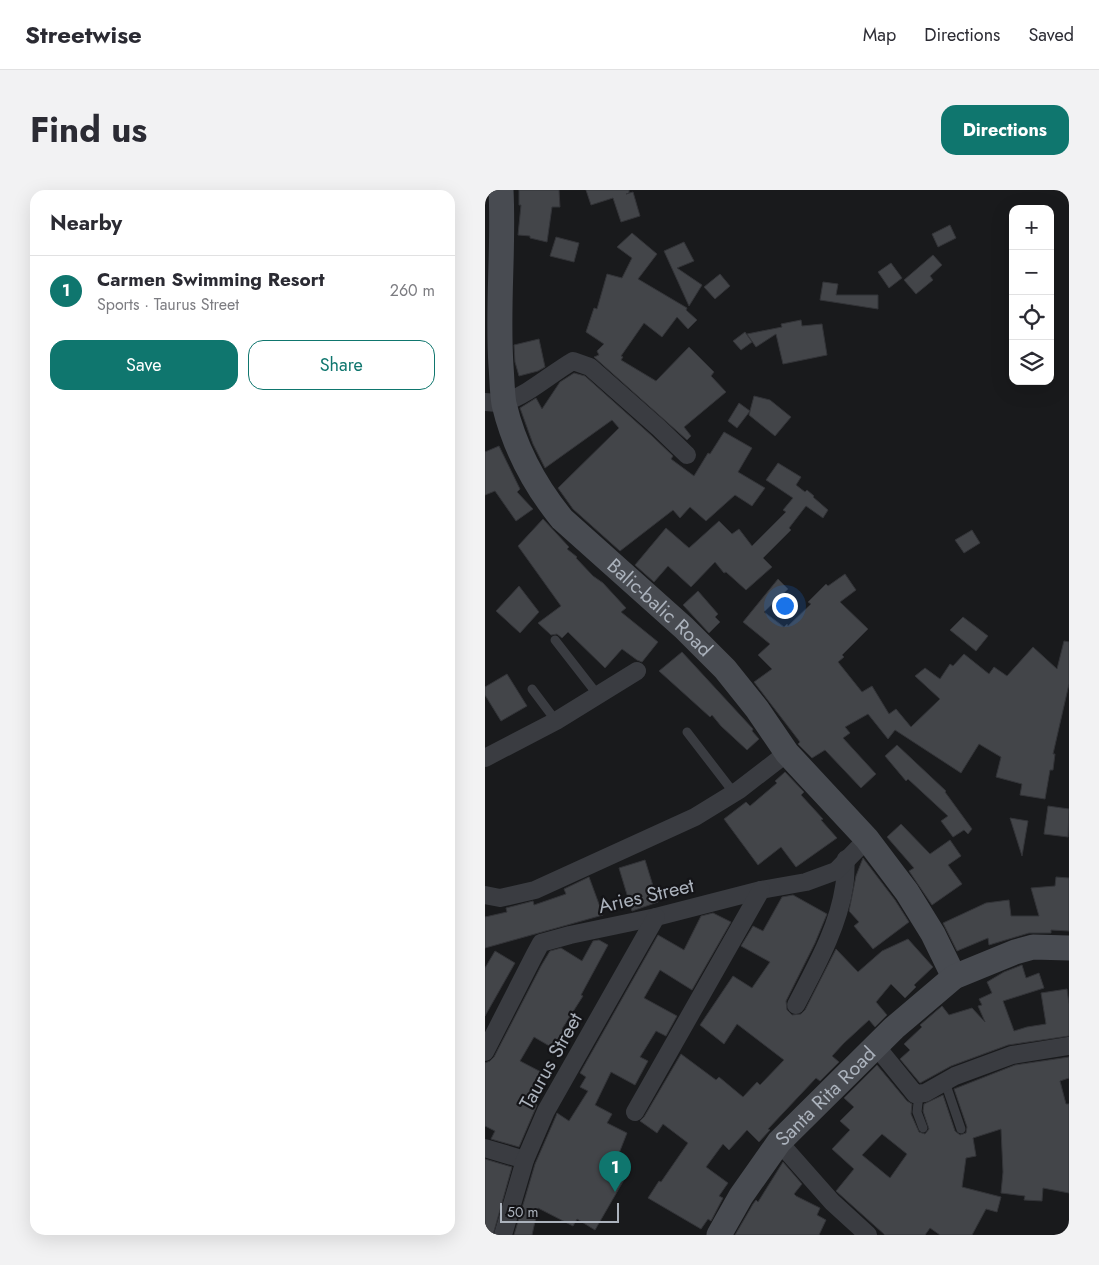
<!DOCTYPE html>
<html lang="en">
<head>
<meta charset="utf-8">
<style>
  :root { --surface:#fff; --page:#f2f2f3; --text:#2b2b33; --muted:#7c7c81; --line:#e1e1e2; --accent:#0f766e }
  body { margin:0; font-family:Jost,sans-serif; background:var(--page); color:var(--text) }
  .controls { position:absolute; right:15px; top:15px; display:grid; overflow:hidden; border-radius:10px; box-shadow:0 5px 20px #0002 }
  .controls button { width:45px; height:45px; display:grid; place-items:center; padding:0; border:0; border-bottom:1px solid var(--line); background:var(--surface); color:var(--text); font:25px sans-serif }
  .scale { position:absolute; left:15px; bottom:12px; width:119px; box-sizing:border-box; padding-left:5px; border:2px solid #abb2bc; border-top:0; font-size:14px; line-height:18px; white-space:nowrap; color:#abb2bc; -webkit-text-stroke:4px #141417; paint-order:stroke }
  .you { position:absolute; left:299px; top:415px; width:18px; height:18px; margin:-12px; border:4px solid #fff; border-radius:50%; background:#1a73e8; box-shadow:0 0 0 8px #1a73e833 }
  .badge { display:grid; place-items:center; width:32px; height:32px; border-radius:50%; background:var(--accent); color:#fff; font-size:16px; font-weight:700 }
  .pin { position:absolute; translate:-50% -41px; filter:drop-shadow(0 1px 2px #0008) }
  .pin::after { content:''; position:absolute; top:26px; width:18px; height:15px; background:inherit; clip-path:polygon(0 0,100% 0,50% 100%) }
  .list { margin:0; padding:0; list-style:none }
  h2 { display:flex; justify-content:space-between; align-items:center; height:65px; margin:0; padding:0 20px; font-size:21px }
  h2 small { font-size:16px; font-weight:400; color:var(--muted) }
  .list li { display:grid; grid-template-columns:32px 1fr auto; gap:15px; align-items:center; box-sizing:border-box; height:70px; padding:0 20px; border-top:1px solid var(--line) }
  .list b { display:block; font-size:19px; white-space:nowrap }
  .list p { margin:0; font-size:16px; white-space:nowrap; color:var(--muted) }
  .list em { font-size:16px; font-style:normal; color:var(--muted) }
  .actions { display:flex; gap:10px; padding:15px 20px }
  .actions a { flex:1; padding:11px 0; border:1px solid var(--accent); border-radius:15px; text-align:center; font-size:18px; color:var(--accent) }
  .actions .main { background:var(--accent); color:#fff }
  .icon { flex:none; width:28px; height:28px; fill:none; stroke:currentColor; stroke-width:2; stroke-linecap:round; stroke-linejoin:round }
  .map { position:relative; flex:none; width:584px; height:1045px; overflow:hidden; border-radius:15px }
  header { display:flex; align-items:center; gap:30px; box-sizing:border-box; height:70px; padding:0 25px; background:var(--surface); border-bottom:1px solid var(--line) }
  header strong { font-size:24px }
  nav { display:flex; gap:28px; margin-inline-start:auto; font-size:18px }
  .intro { display:flex; align-items:center; justify-content:space-between; box-sizing:border-box; height:120px; padding:0 30px }
  h1 { margin:0; font-size:35px }
  .button { padding:12px 22px; border-radius:15px; background:var(--accent); color:#fff; font-size:18px; font-weight:700 }
  main { display:flex; gap:30px; padding:0 30px }
  aside { flex:1; background:var(--surface); border-radius:15px; box-shadow:0 5px 20px #0002 }
  .map>svg:first-child { display:block }
  .building { fill:#434549; stroke:#333438; fill-rule:evenodd }
  .lines { fill:none; stroke-linecap:round; stroke-linejoin:round }
  .lane { stroke:#3a3c41; stroke-width:9 }
  .street { stroke:#3a3c41; stroke-width:18 }
  .secondary { stroke:#484b51; stroke-width:25 }
  .labels { text-anchor:middle; dominant-baseline:central; stroke-width:4.5; stroke-linejoin:round; paint-order:stroke }
  .street-label { font-size:20px; fill:#abb2bc; stroke:#141417 }
</style>
</head>
<body>
<header>
<strong>Streetwise</strong>
<nav><a>Map</a><a>Directions</a><a>Saved</a></nav>
</header>
<div class="intro"><h1>Find us</h1><a class="button">Directions</a></div>
<main>
<aside>
<h2>Nearby<small></small></h2>
<ul class="list">
<li><span class="badge">1</span><div><b>Carmen Swimming Resort</b><p>Sports · Taurus Street</p></div><em>260 m</em></li>
</ul>
<div class="actions"><a class="main">Save</a><a>Share</a></div>
</aside>
<div class="map">
<svg width="584" height="1045" viewBox="0 0 584 1045">
  <rect width="100%" height="100%" fill="#191a1c"/>
  <g class="building">
    <polygon points="34,0 74,0 75,17 67,17 62,52 45,48 45,46 33,45 36,15 34,15"/>
    <polygon points="101,0 144,0 144,3 141,4 148,2 155,26 136,32 128,8 106,15"/>
    <polygon points="465,35 471,48 453,57 447,44"/>
    <polygon points="147,43 172,64 153,89 202,118 201,120 212,130 203,139 192,127 177,147 159,133 136,166 138,167 136,170 171,191 204,157 229,182 226,186 241,202 199,237 206,246 202,250 109,167 114,165 112,161 119,154 101,142 109,118 112,119 122,84 137,88 147,68 132,57"/>
    <polygon points="71,47 94,53 89,72 65,66"/>
    <polygon points="199,52 209,71 192,78 217,95 204,116 179,61"/>
    <polygon points="448,65 457,75 445,86 448,90 431,104 419,90"/>
    <polygon points="406,73 417,88 404,98 393,82"/>
    <polygon points="235,84 245,96 230,109 219,97"/>
    <polygon points="338,92 353,94 351,105 393,105 393,119 335,110"/>
    <polygon points="316,130 317,136 337,134 342,165 298,174 291,144 271,157 262,144 297,137 296,134"/>
    <polygon points="260,142 267,152 256,160 248,151"/>
    <polygon points="54,149 60,177 53,181 34,186 30,172 29,155"/>
    <polygon points="89,183 100,186 167,246 188,266 186,269 209,286 223,263 225,264 239,242 267,258 253,282 280,298 267,316 250,305 221,331 205,317 195,328 188,320 135,361 88,319 73,298 134,238 127,230 60,278 48,254 35,218 51,208 57,219 75,192"/>
    <polygon points="269,206 285,210 306,227 290,246 264,225 265,221 252,238 243,231 254,213 265,221"/>
    <polygon points="14,256 35,299 32,302 48,319 31,331 10,301 0,305 0,262"/>
    <polygon points="293,273 316,287 311,295 320,302 322,300 329,306 328,307 343,320 338,328 321,316 304,338 306,340 278,368 287,377 261,400 241,382 239,383 230,372 206,397 183,376 169,392 150,375 181,338 204,358 234,331 247,344 254,339 267,356 301,322 298,320 308,308 281,290"/>
    <polygon points="58,329 84,357 82,359 92,367 91,368 108,386 118,393 141,418 136,422 173,452 157,472 152,470 137,459 120,478 83,442 77,448 72,444 66,445 53,433 76,416 33,356"/>
    <polygon points="487,340 495,353 479,363 470,350"/>
    <polygon points="360,384 371,400 355,412 383,439 357,465 359,467 353,472 377,502 387,496 404,524 411,519 426,537 455,509 430,486 440,478 455,489 465,474 468,476 479,464 504,484 509,477 522,486 548,457 572,479 579,451 584,452 584,494 568,564 570,564 568,580 565,580 560,609 535,605 537,594 511,587 516,567 494,554 476,583 410,540 403,549 383,524 360,537 365,543 358,548 391,584 376,598 340,560 327,568 313,554 315,552 269,492 287,479 273,465 285,454 258,432 293,389 303,399 279,422 299,437 302,434 303,436 326,414 323,412 341,394 343,396"/>
    <polygon points="34,396 54,422 35,443 11,421"/>
    <polygon points="213,401 233,424 230,427 235,432 224,443 198,415"/>
    <polygon points="478,427 503,446 491,461 465,440"/>
    <polygon points="197,462 268,539 267,541 274,549 262,560 236,536 227,525 225,527 174,481"/>
    <polygon points="22,484 42,516 16,531 0,505 0,497"/>
    <polygon points="412,555 461,601 460,602 487,639 483,644 479,640 468,647 456,631 463,626 423,589 421,591 400,566"/>
    <polygon points="300,582 319,602 316,605 338,629 336,630 352,648 311,677 296,657 273,675 239,629 261,612 265,616 292,593 290,591"/>
    <polygon points="563,616 584,619 583,647 559,644"/>
    <polygon points="525,628 543,631 537,666"/>
    <polygon points="416,634 445,664 465,650 476,666 463,675 477,694 447,715 424,681 429,678 402,647"/>
    <polygon points="378,668 410,710 424,732 388,759 369,736 374,732 364,721 371,686"/>
    <polygon points="160,670 173,712 147,721 134,678"/>
    <polygon points="104,687 118,725 0,758 0,727 22,722 21,718 48,711 49,715 81,704 79,699"/>
    <polygon points="571,687 584,688 584,741 566,740 566,743 544,743 504,755 503,748 472,761 458,733 501,713 524,710 526,726 554,726 546,698 570,696"/>
    <polygon points="308,705 342,724 330,753 301,811 302,820 307,825 316,824 320,820 351,759 373,782 397,761 423,749 448,777 429,795 431,797 420,808 406,794 391,812 402,825 390,837 384,830 359,853 347,866 354,872 335,891 331,888 283,939 285,940 274,952 262,940 244,960 238,954 221,977 243,993 234,1006 238,1008 226,1031 223,1029 216,1039 163,1008 174,991 176,992 203,953 178,934 172,943 155,931 159,927 196,864 231,890 234,887 258,907 272,892 275,895 299,870 252,834 239,854 215,835 248,786 267,798 285,772 256,756 268,736 278,741 297,707"/>
    <polygon points="228,723 246,732 207,800 175,780 159,808 192,826 181,846 171,841 155,867 163,871 150,895 126,882 110,915 127,924 122,933 142,943 127,981 140,988 110,1040 92,1029 88,1036 53,1018 47,1045 29,1045 50,974 71,926 72,923 84,931 103,901 95,897 101,887 95,883 173,745 199,760 216,726"/>
    <polygon points="114,750 123,755 96,805 98,806 77,839 84,843 73,861 49,847 35,871 58,883 42,909 52,915 34,957 6,949 10,941 0,936 0,873 5,871 9,867 56,776 65,761 76,758 97,771 108,751"/>
    <polygon points="10,761 30,773 0,826 0,778"/>
    <polygon points="537,775 541,788 554,783 559,798 518,811 529,841 542,837 561,834 556,803 582,799 584,814 584,846 523,855 466,876 435,893 415,869 425,860 419,854 437,837 435,835 457,816 464,825 487,818 500,832 493,816 497,815 494,809 507,803 502,792 519,782"/>
    <path d="M584 867V888L575 891 581 914H584V1003L558 998 557 1011 539 1010 540 1006 516 1003 518 982 516 939 488 948 491 966 481 968 477 997 516 1007 512 1022 501 1019 487 1045H455L445 1038 440 1045H400L351 1001 369 979 347 959 365 940 355 931 369 917 359 908 392 875 422 911 427 914 426 924 434 942 440 944 444 939 438 921 439 914 458 905 470 941 475 945 481 943 482 937 469 899 530 875ZM397 944 422 964 405 988 377 965Z"/>
    <polygon points="0,969 27,977 8,1045 0,1045"/>
    <polygon points="298,972 317,994 309,1004 311,1006 335,1018 332,1025 341,1030 334,1045 250,1045 268,1014 271,1010 273,1012"/>
  </g>
  <g class="lines">
    <g class="lane">
      <polyline points="70,450 112,504"/>
      <polyline points="47,499 71,531"/>
      <polyline points="202,542 249,603"/>
      <polyline points="460,892 476,939"/>
      <polyline points="434,904 432,922 438,938"/>
    </g>
    <g class="street">
      <path d="M0 212C6 212 14 214 20 212 43 205 67 183 88 171L105 177 174 238 202 265"/>
      <polyline points="0,568 71,531 152,481"/>
      <polyline points="0,705 15,708 50,700 210,627 254,600 302,563"/>
      <path d="M311 815C330 778 353 738 359 697 361 688 360 678 361 669"/>
      <polyline points="391,856 430,904 440,903 470,886 527,865 584,856"/>
      <polyline points="0,862 50,764 56,753 85,745 171,727 276,700 321,692 351,681 382,649"/>
      <polyline points="150,922 276,700"/>
      <polyline points="294,952 347,1012 383,1045"/>
      <polyline points="0,958 40,970"/>
      <polyline points="18,1045 40,970 61,921 171,727"/>
    </g>
    <g class="secondary">
      <path id="s1" d="M16 0C19 59 12 117 16 176 17 188 17 202 19 214 29 256 50 296 77 329L199 438 240 479 272 519 302 563 382 649 422 702 448 744 469 787"/>
      <path id="s2" d="M234 1045 256 1006 294 952 409 838 469 787 530 762 548 757 584 758"/>
    </g>
  </g>
  <g class="labels">
    <g class="street-label">
      <text stroke="none"><textPath href="#s1" startOffset="476">Balic-balic Road</textPath></text>
      <text transform="translate(161 706) rotate(-13)">Aries Street</text>
      <text transform="translate(66 871) rotate(-61)">Taurus Street</text>
      <text stroke="none"><textPath href="#s2" startOffset="176">Santa Rita Road</textPath></text>
    </g>
  </g>
</svg>
<div class="controls">
<button>+</button>
<button>−</button>
<button><svg class="icon" aria-label="locate" viewBox="0 0 24 24"><circle cx="12" cy="12" r="6"/><path d="M12 2v4M12 18v4M2 12h4M18 12h4"/></svg></button>
<button><svg class="icon" aria-label="layers" viewBox="0 0 24 24"><path d="M12 4l9 5-9 5-9-5zM3 14l9 5 9-5"/></svg></button>
</div>
<div class="scale">50 m</div>
<div class="you"></div>
<div class="pin badge" style="left:130px;top:1002px">1</div>
</div>
</main>
</body>
</html>
